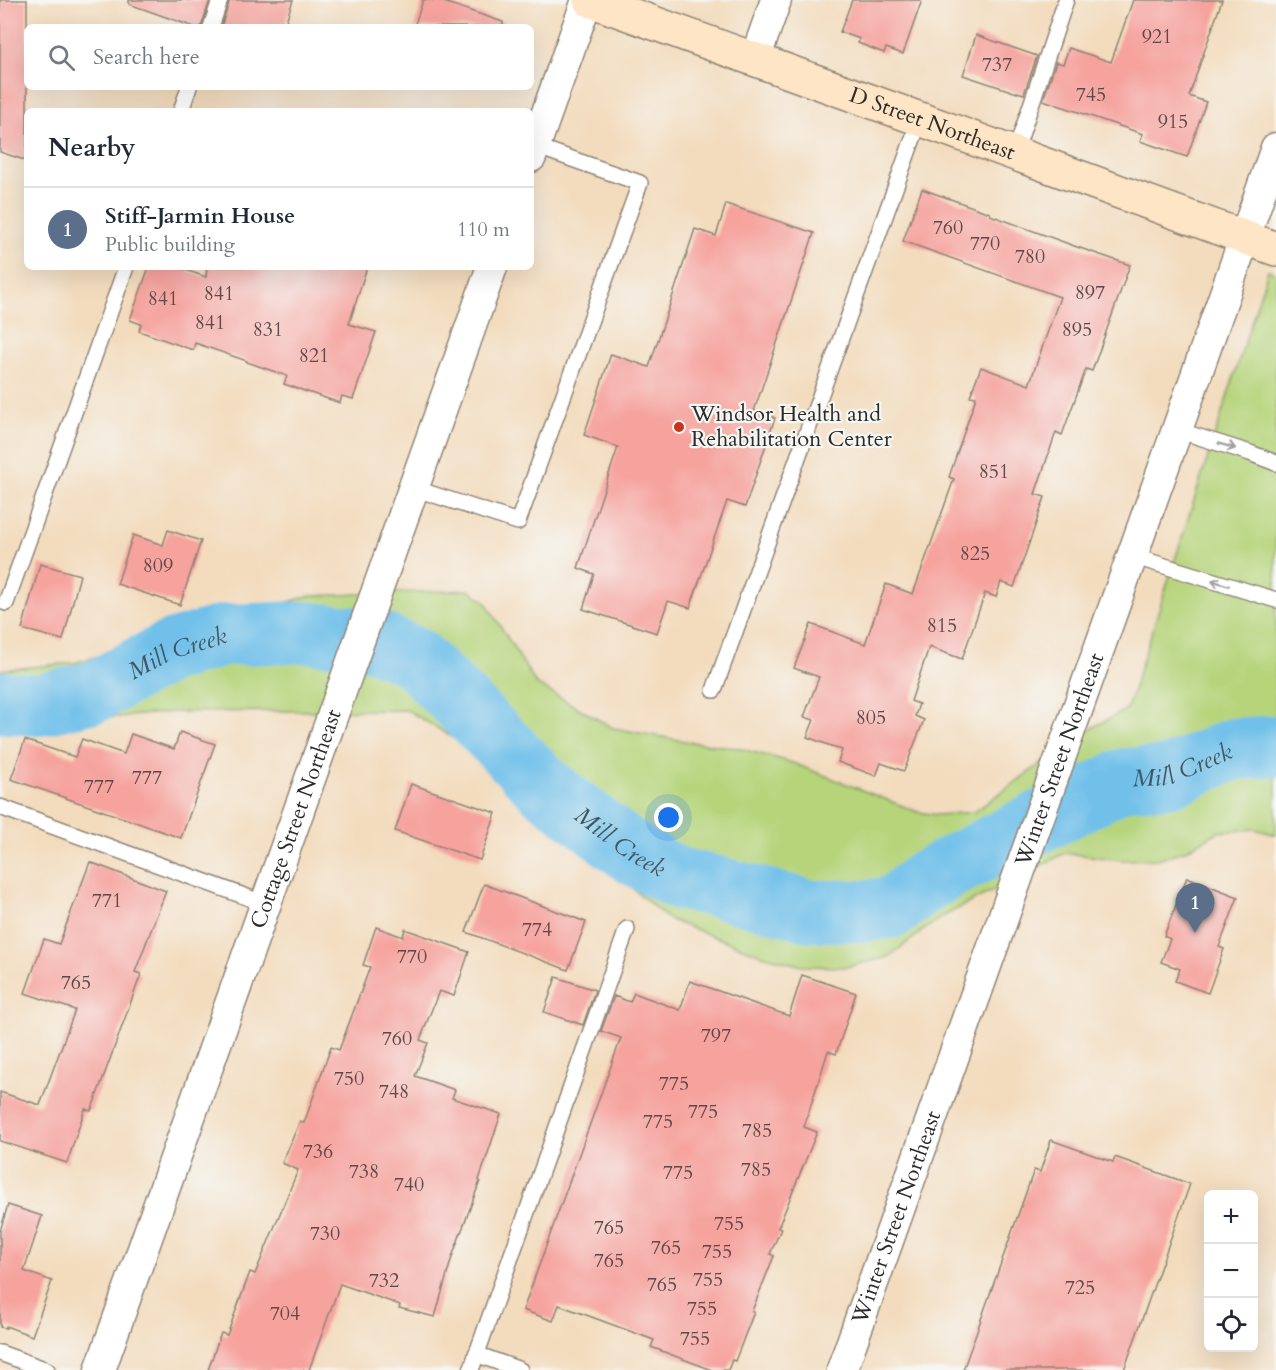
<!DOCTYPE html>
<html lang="en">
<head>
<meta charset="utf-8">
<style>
  :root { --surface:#fff; --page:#f6f6f7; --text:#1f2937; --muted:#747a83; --line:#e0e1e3; --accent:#c8321e }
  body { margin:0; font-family:Cardo,serif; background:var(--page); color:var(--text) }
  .controls { position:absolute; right:18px; bottom:18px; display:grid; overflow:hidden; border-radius:9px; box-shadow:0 6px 24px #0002 }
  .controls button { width:54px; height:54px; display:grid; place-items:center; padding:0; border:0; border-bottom:2px solid var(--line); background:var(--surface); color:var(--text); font:30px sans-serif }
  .you { position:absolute; left:669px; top:818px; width:21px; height:21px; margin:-15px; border:4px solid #fff; border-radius:50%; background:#1a73e8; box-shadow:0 0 0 9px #1a73e833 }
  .badge { display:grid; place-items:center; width:39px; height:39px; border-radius:50%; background:var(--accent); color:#fff; font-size:20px; font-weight:700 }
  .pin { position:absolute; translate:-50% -50px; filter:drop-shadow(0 2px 3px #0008) }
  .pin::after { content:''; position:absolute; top:32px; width:21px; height:18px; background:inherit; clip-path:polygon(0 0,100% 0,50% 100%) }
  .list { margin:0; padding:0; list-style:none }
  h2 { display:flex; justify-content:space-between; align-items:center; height:78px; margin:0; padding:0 24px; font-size:26px }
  h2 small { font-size:20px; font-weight:400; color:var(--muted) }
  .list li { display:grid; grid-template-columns:39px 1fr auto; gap:18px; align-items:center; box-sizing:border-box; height:84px; padding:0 24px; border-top:2px solid var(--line) }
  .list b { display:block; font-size:22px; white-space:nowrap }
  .list p { margin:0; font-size:20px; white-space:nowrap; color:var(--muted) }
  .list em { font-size:20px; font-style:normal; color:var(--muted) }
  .icon { flex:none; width:33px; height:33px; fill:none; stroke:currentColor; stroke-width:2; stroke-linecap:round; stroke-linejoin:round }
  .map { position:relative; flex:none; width:1276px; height:1370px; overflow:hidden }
  .search { position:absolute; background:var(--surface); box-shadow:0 6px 24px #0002; left:24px; top:24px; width:510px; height:66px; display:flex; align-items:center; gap:15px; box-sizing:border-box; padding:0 21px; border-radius:9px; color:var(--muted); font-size:22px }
  .panel { position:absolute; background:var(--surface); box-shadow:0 6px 24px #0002; left:24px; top:108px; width:510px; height:162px; border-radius:9px }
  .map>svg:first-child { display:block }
  .green { fill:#b6d47a; stroke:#708052; stroke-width:1.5 }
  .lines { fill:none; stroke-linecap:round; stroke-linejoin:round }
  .river { stroke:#6fc0ea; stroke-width:62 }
  .building { fill:#f6a39e }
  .lane-casing { stroke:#8f8474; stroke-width:18 }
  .street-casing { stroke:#8f8474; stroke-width:33 }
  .secondary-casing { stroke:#8f8474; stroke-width:36 }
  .lane { stroke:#fff; stroke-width:15 }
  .street { stroke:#fff; stroke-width:30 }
  .secondary { stroke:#fde5c5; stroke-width:33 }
  .oneway { stroke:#a0a0a0 }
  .poi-dot { fill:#c8321e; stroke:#f6f6f2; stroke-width:2 }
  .labels { text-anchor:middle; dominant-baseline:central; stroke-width:4.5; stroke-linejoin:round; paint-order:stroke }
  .number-label { font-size:20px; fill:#5e4948 }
  .street-label { font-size:22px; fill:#2b2b2b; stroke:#f6f6f2 }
  .poi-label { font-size:22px; fill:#2b2b2b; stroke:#f6f6f2; text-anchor:start }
  .water-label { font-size:24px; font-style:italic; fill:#3f5864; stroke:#f6f6f2 }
</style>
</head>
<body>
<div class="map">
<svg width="1276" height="1370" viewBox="0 0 1276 1370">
  <rect width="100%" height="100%" fill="#f6f6f2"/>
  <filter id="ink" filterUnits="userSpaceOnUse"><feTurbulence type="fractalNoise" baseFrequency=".0167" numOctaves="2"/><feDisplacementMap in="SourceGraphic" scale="12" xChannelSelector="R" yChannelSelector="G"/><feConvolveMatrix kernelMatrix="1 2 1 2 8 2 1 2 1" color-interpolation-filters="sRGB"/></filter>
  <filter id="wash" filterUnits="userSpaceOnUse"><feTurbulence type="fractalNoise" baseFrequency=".008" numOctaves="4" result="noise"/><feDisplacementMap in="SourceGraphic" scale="24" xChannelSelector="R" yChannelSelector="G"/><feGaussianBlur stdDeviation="1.35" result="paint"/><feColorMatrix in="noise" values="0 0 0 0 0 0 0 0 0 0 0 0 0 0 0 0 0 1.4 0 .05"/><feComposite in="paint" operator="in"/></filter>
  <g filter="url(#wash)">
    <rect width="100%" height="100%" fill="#f3dcbe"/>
    <polygon class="green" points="1268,270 1276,273 1276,835 1255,829 1218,832 1184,851 1157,859 1122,860 1065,853 940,918 888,957 846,967 802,966 762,955 668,919 614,872 582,838 457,740 407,710 176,712 0,727 0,670 74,663 309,596 469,590 485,601 536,684 613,728 684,741 738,748 790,762 918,812 937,815 974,812 1085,732 1127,709"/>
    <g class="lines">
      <path class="river" id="s1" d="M0 702 38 705 94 692 171 651 225 635 303 632 372 639 415 658 466 708 546 788 632 853 679 879 714 886 810 911H865L893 907 926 881 953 866 1124 779 1168 777 1233 749 1276 746"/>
    </g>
    <g id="blocks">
      <g class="building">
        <polygon points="0,0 27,0 27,161 0,152"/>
        <polygon points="129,0 210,0 201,27 194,27 129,4"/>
        <polygon points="230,0 293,0 284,27 221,27"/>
        <polygon points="423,0 438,0 503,22 503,27 414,27"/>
        <polygon points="852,0 922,0 903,54 886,48 884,53 858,43 860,39 840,32"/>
        <polygon points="1133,0 1222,0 1189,96 1206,102 1187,157 1140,141 1143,134 1043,100 1056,62 1063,64 1069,48 1111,62"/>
        <polygon points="976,35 1037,56 1024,94 1017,92 1017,93 963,75"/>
        <polygon points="922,189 990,213 990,215 1077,247 1130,265 1092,371 1086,369 1062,435 1056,432 1035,494 1045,497 1014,587 1001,582 996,597 985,593 962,659 929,647 911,701 919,704 915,716 924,720 904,771 881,763 876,776 838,762 842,750 807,737 814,720 804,717 819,677 794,668 811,624 865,644 886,584 913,594 954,479 949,477 976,397 970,396 981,367 1029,385 1060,297 903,241"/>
        <polygon points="726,204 814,233 754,411 775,418 745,507 727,501 690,608 668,601 657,633 583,609 594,574 578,568 618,447 584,435 611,354 649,367 695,229 716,236"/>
        <polygon points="149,267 177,267 206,277 207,267 367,267 349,324 376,332 353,399 342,396 340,403 284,384 287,376 247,362 247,361 195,343 193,350 139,331 141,324 130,320"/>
        <polygon points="168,530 201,541 180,605 117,584 133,535 163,545"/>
        <polygon points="40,564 80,575 63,640 22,629"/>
        <polygon points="180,732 215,744 181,838 11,779 25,740 75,757 82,739 124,754 131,734 174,749"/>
        <polygon points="411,784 496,813 480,860 395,831"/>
        <polygon points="90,862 166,891 135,972 141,974 105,1073 91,1111 85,1109 67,1163 0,1141 0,1092 40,1105 75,1010 25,993 44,939 59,944"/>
        <polygon points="1187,877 1238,897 1219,947 1224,949 1208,993 1175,981 1180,969 1161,962 1170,939 1164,936"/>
        <polygon points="484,884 586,922 568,970 466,932"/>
        <polygon points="376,927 403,937 405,929 469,952 454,996 439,991 420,1040 428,1043 415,1076 455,1090 452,1098 501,1114 479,1180 480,1181 452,1257 435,1317 399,1308 400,1305 340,1284 309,1370 208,1370 221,1333 227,1335 250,1272 255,1274 298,1170 282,1163 300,1121 304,1123 331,1047 339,1050 370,967 363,965"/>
        <polygon points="802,975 856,993 836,1054 828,1051 804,1127 817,1132 778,1228 781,1229 770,1254 774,1256 752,1311 754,1312 735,1361 732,1360 728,1370 712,1370 651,1347 654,1340 559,1305 553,1321 523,1310 621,1038 601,1031 614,996 630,1002 634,993 680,1010 690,981 789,1016"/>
        <polygon points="556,977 595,990 583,1025 544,1012"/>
        <polygon points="1051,1140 1113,1162 1115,1157 1190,1184 1124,1370 963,1370 1034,1170 1040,1172"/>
        <polygon points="8,1205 42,1216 24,1271 52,1281 32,1336 6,1326 6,1328 0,1327 0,1231"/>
      </g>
    </g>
  </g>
  <g filter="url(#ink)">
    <use href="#blocks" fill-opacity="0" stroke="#8f8474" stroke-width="1.5"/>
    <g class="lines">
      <g class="lane-casing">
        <g id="lane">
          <polyline points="211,27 220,0"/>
          <polyline points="181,111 189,87"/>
          <polyline points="1015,153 1066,0"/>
          <polyline points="1177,430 1250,453 1276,463"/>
          <polyline points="413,488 518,522 640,183 535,146"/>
          <polyline points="1132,556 1276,600"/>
          <polyline points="6,603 126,267"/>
          <polyline points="714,690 920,119"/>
          <polyline points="0,807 266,904"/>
          <polyline points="0,1353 47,1370"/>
          <polyline points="476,1354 520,1370"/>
          <polyline points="471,1370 627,929"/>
        </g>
      </g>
      <g class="street-casing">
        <g id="street">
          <polyline points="755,59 776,0"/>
          <polyline points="531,157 587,0"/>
          <path id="s2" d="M100 1370 492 267"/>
          <path id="s3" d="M842 1370 1177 430 1276 148"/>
        </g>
      </g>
      <g class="secondary-casing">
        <g id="secondary">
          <path id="s4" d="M590 0 920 119 1276 249"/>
        </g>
      </g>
      <use href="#lane" class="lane"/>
      <use href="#street" class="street"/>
      <use href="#secondary" class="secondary"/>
    </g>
    <defs><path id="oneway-shaft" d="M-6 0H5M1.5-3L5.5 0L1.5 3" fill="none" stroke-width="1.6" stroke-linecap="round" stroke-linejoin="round" transform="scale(1.5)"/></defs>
    <g class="oneway">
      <use href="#oneway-shaft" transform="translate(1227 446) rotate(17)"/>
      <use href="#oneway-shaft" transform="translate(1220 583) rotate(-163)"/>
    </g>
  </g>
  <circle class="poi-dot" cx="679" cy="427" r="6"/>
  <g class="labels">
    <g class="number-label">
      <text x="1157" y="36">921</text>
      <text x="997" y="64">737</text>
      <text x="1091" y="94">745</text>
      <text x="1173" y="121">915</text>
      <text x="948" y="227">760</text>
      <text x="985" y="243">770</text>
      <text x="1030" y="256">780</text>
      <text x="1090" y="292">897</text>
      <text x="219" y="293">841</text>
      <text x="163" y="298">841</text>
      <text x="210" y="322">841</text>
      <text x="268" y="329">831</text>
      <text x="1077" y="329">895</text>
      <text x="314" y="355">821</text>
      <text x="994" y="471">851</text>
      <text x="975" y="553">825</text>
      <text x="158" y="565">809</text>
      <text x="942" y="625">815</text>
      <text x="871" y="717">805</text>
      <text x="147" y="777">777</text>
      <text x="99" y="786">777</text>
      <text x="107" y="900">771</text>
      <text x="537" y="929">774</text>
      <text x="412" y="956">770</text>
      <text x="76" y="982">765</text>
      <text x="716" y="1035">797</text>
      <text x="397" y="1038">760</text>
      <text x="349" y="1078">750</text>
      <text x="674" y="1083">775</text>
      <text x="394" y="1091">748</text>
      <text x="703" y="1111">775</text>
      <text x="658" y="1121">775</text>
      <text x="757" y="1130">785</text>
      <text x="318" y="1151">736</text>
      <text x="756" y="1169">785</text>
      <text x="364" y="1171">738</text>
      <text x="678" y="1172">775</text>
      <text x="409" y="1184">740</text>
      <text x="729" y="1223">755</text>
      <text x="609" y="1227">765</text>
      <text x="325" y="1233">730</text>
      <text x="666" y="1247">765</text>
      <text x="717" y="1251">755</text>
      <text x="609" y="1260">765</text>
      <text x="708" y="1279">755</text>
      <text x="384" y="1280">732</text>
      <text x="662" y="1284">765</text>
      <text x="1080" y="1287">725</text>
      <text x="702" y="1308">755</text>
      <text x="285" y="1313">704</text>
      <text x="695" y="1338">755</text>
    </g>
    <g class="street-label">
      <text stroke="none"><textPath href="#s4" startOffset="364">D Street Northeast</textPath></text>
      <text stroke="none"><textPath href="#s3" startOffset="648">Winter Street Northeast</textPath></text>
      <text stroke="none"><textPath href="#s2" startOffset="585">Cottage Street Northeast</textPath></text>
      <text stroke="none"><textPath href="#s3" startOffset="162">Winter Street Northeast</textPath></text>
    </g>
    <g class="poi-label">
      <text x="691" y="414">Windsor Health and<tspan x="691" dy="25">Rehabilitation Center</tspan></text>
    </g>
    <g class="water-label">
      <text stroke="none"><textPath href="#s1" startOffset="188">Mill Creek</textPath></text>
      <text stroke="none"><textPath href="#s1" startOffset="1323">Mill Creek</textPath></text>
      <text stroke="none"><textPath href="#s1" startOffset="710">Mill Creek</textPath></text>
    </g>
  </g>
</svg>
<div class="controls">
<button>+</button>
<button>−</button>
<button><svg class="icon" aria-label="locate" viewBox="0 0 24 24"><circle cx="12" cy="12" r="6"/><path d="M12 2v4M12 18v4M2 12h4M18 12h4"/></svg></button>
</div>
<div class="you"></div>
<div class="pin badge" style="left:1195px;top:933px;background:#5c6f8a">1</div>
<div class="search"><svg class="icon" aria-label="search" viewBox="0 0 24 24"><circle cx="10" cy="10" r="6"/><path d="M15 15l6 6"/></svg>Search here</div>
<section class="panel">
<h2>Nearby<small></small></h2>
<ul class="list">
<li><span class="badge" style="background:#5c6f8a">1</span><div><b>Stiff-Jarmin House</b><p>Public building</p></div><em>110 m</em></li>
</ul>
</section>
</div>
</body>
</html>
